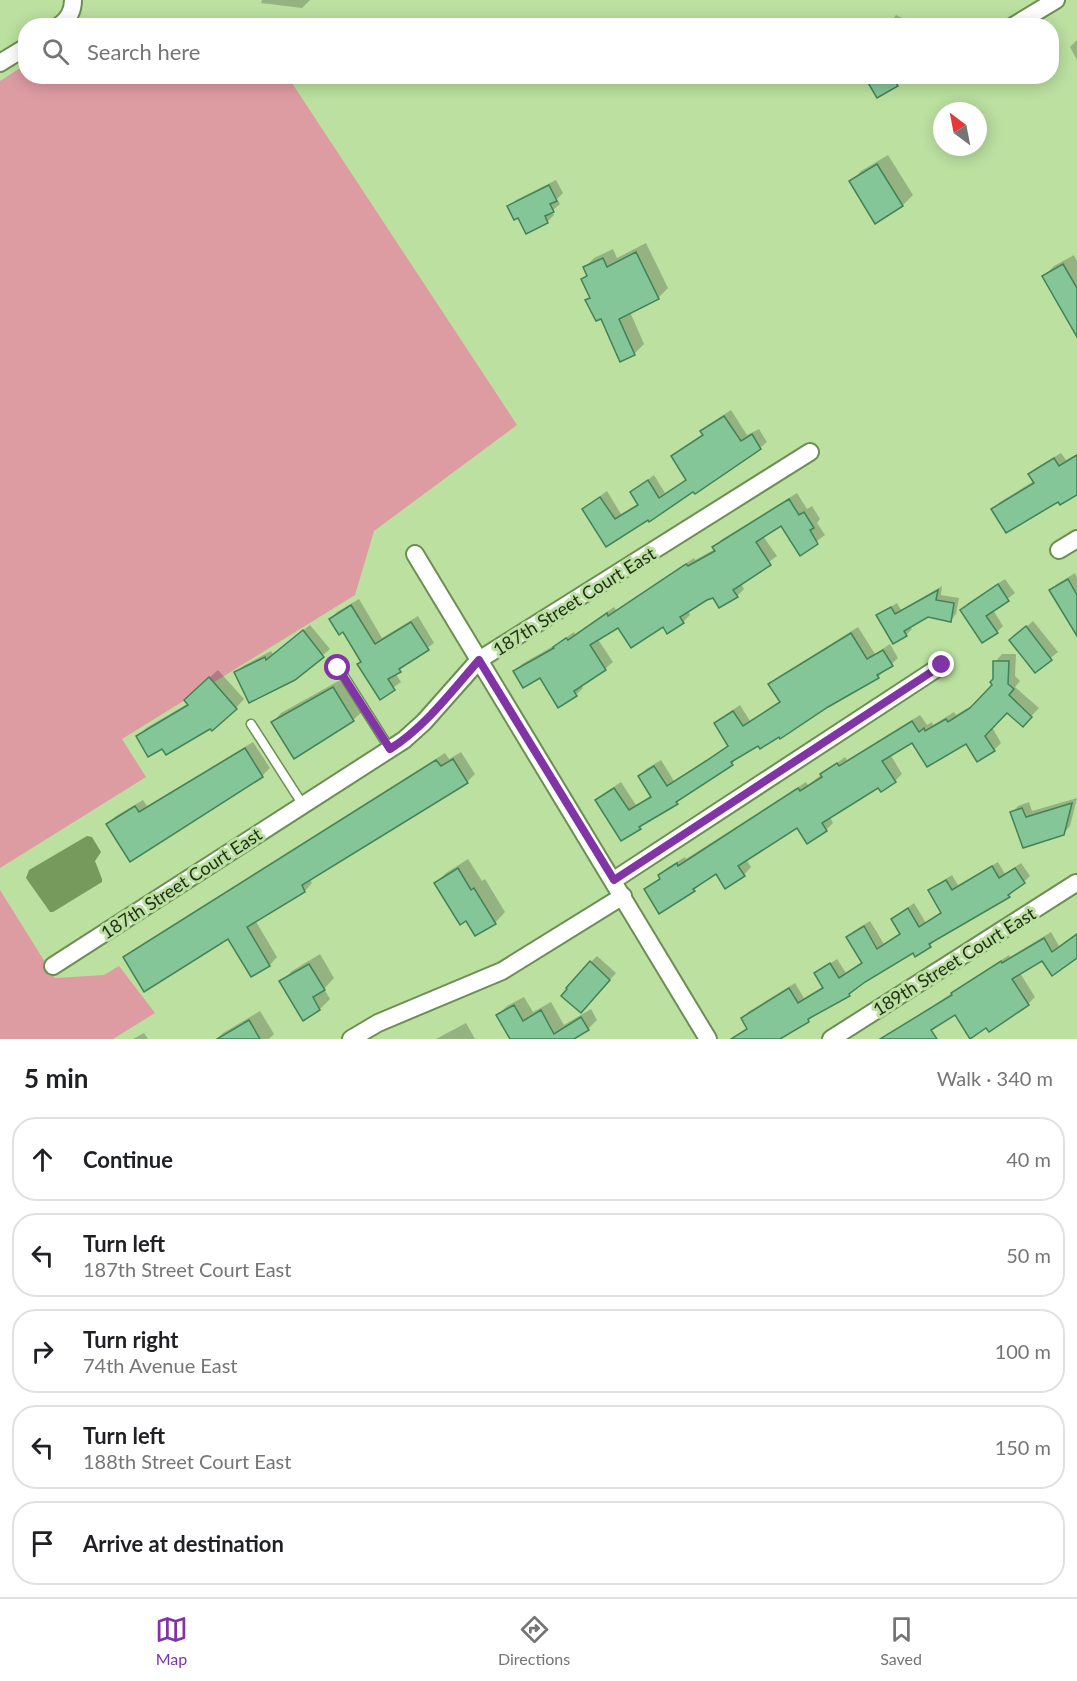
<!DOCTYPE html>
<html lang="en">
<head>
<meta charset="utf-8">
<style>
  :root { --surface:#fff; --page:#f6f6f6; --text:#202124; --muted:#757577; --line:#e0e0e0; --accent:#8134a6 }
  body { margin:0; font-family:Lato,sans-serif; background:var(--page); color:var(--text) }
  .compass { position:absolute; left:933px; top:102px; width:54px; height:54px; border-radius:50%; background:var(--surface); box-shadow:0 3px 15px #0003; rotate:328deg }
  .stop { position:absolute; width:18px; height:18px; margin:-14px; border:4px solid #8134a6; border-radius:50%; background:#fff }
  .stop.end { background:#8134a6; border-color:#fff; box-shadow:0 2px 6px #0008 }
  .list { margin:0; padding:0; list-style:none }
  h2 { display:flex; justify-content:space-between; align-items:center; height:78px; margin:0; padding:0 24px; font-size:26px }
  h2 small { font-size:20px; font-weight:400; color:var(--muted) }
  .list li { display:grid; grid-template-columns:39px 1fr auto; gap:18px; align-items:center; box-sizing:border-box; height:84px; margin:0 12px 12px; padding:0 12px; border:2px solid var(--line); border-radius:24px }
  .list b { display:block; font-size:22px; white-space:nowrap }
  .list p { margin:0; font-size:20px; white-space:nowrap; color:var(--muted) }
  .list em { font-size:20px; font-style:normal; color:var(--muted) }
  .icon { flex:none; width:33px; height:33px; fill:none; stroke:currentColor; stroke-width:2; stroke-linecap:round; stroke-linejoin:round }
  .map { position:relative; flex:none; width:1077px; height:1039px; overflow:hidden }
  .search { position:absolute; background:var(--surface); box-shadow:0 3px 15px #0003; left:18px; right:18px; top:18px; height:66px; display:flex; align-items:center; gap:15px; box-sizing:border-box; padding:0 21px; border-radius:24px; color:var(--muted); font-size:22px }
  .sheet { height:558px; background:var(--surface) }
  nav { display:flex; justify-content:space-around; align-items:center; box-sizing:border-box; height:84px; border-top:2px solid var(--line); background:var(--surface); font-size:16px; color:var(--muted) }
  nav a { display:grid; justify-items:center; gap:3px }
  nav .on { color:var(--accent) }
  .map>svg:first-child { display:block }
  .green { fill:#dd9ca2 }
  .water { fill:#76995c }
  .shadow { fill:#0003 }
  .building { fill:#84c697; stroke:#428257; stroke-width:1.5 }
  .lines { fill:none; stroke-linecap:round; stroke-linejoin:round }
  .service-casing { stroke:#6c8e52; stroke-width:11 }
  .minor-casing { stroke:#6c8e52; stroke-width:20 }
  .service { stroke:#fff; stroke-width:8 }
  .minor { stroke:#fff; stroke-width:16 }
  .route { stroke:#8134a6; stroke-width:8 }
  .labels { text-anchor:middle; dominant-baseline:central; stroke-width:6; stroke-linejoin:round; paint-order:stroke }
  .street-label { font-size:18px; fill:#1f2d14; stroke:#bbe0a0 }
</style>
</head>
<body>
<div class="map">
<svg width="1077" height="1039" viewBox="0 0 1077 1039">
  <rect width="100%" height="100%" fill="#bbe0a0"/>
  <g class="green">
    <polygon points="25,65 26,76 288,77 517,425 374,531 355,595 122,739 146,777 0,868 0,81"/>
    <polygon points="0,890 55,978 104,975 119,966 155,1013 113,1039 0,1039"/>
  </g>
  <polygon class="water" points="87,836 92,837 101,852 95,861 102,879 102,882 53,912 50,912 26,878 29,870"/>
  <g class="shadow">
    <polygon points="262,0 310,0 302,8 261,3"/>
    <polygon points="896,15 915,24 914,26 887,26"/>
    <polygon points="1077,40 1077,60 1070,47"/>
    <polygon points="869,76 903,76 904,78 897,85"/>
    <polygon points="888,155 913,195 903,205 875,221 851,182 861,171"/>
    <polygon points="556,180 563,193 557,199 560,204 552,211 554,215 547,222 527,232 519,216 509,207 516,200"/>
    <polygon points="646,243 668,288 658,298 630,312 644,344 634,354 587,301 591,297 583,280 588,275 584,268 594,258 613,249 617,258"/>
    <polygon points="1074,255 1077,261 1077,321 1044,276 1054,266"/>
    <polygon points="731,410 747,435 759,429 767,442 760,448 606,544 583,509 607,491 621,514 639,503 632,492 654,475 665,493 687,479 673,456 704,434 702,431 708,425"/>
    <polygon points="1061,453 1066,460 1077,454 1077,493 1059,500 993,509 1000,502 1034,481 1030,474 1036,468"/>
    <polygon points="797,493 807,509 812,506 820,519 817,523 825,535 800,554 781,524 763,536 777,556 741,583 744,589 737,596 713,596 688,610 690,615 683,622 664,625 618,626 597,638 613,662 605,669 581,684 583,688 577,694 571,684 515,671 522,664 557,644 574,632 575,634 614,607 616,610 694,558 695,560 715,549 721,540"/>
    <polygon points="1075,573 1077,578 1077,635 1051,590 1057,584"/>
    <polygon points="1005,579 1015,593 993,610 1003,626 997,632 962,610 968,603"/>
    <polygon points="942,586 941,595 959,598 956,614 951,620 927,616 910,626 912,629 906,635 893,642 878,615 897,603 901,610"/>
    <polygon points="359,599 382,638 418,616 434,643 395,673 401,682 380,697 363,661 344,630 331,619 337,612"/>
    <polygon points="1033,621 1058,652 1035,671 1018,634"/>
    <polygon points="310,625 330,649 294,679 236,672 243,666 271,651 273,654"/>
    <polygon points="858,627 875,654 890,644 898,658 878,677 779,735 759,744 738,756 732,764 622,839 597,800 603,794 621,782 636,805 652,795 640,776 646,769 661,760 674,781 714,755 729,745 715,723 722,717 740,705 750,721 781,701 770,684 777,678"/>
    <polygon points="1002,654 1016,654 1015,676 1020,681 1015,687 1039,708 1023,725 1008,711 992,727 1001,743 994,750 967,742 913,741 890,754 902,774 895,781 879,786 830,817 833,823 826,830 797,826 746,859 751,867 744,875 716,872 694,890 646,889 661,877 660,876 667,868 685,857 686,859 806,782 808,785 845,757 847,760 920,715 927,725 932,722 933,725 954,712 956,715 978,702 994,684 995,662"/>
    <polygon points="218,670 244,699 236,708 210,727 163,747 138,737 146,728 189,703 194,691"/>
    <polygon points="342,679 362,712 353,720 273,722 281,713"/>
    <polygon points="253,742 270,768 262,776 108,824 116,816 143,800 147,806"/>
    <polygon points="461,752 475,774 467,782 310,879 312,883 305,891 255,920 277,957 270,965 252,975 229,937 125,958 133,950 445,753 449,759"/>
    <polygon points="1077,798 1070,826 1063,834 1012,813 1018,806 1029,802 1032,811"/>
    <polygon points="468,859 482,881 485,879 505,912 495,923 466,919 436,883 446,873"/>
    <polygon points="998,862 1005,874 1021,863 1030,876 1009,896 935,939 930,946 915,954 913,951 779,1039 743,1039 740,1035 748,1028 742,1018 748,1012 795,983 804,998 824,986 816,973 837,959 846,973 863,962 848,937 854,931 870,921 884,944 901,933 892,919 914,903 926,923 942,912 930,890 936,885 952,875 958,885"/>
    <polygon points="1051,932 1059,946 1077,933 1077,957 1043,959 1020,973 1035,997 1028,1004 987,1026 955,1013 915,1039 883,1039 1009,955 1010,957"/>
    <polygon points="320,954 334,978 324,989 330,999 320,1009 303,1019 281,982 292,971"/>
    <polygon points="597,956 616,973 587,1005 591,962"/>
    <polygon points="524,997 533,1012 551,1002 564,1025 591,1009 597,1020 588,1029 571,1039 511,1039 498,1015 507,1006"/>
    <polygon points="260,1011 274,1034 269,1039 217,1039 223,1033"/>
    <polygon points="466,1023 475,1039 436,1039"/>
    <polygon points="144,1033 148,1039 133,1039"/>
  </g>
  <g class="building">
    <polygon points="864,76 892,76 898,86 877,98"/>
    <polygon points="877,164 903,206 875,224 849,181"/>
    <polygon points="549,185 557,201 550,204 554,212 545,216 548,223 526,234 518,218 514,220 507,206"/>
    <polygon points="636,252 659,299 619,319 635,355 620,362 601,319 596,321 585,300 590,298 581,279 587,276 583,267 603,258 607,267"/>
    <polygon points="1063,264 1077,288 1077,337 1042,276"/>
    <polygon points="724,416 741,441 752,434 761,449 695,494 693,492 649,522 648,520 606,547 582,509 600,497 615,519 638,505 630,492 648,480 659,498 686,480 671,456 703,435 700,431"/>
    <polygon points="1077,455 1077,495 1060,505 1058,502 1006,533 991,509 1034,483 1028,474 1054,458 1059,466"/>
    <polygon points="789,499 799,515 804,512 814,528 810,530 818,544 800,556 781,526 756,542 771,565 733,590 738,597 719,608 713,598 707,600 680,617 684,623 667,634 663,627 631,648 618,628 590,645 606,670 574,691 577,696 558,708 540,678 523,688 513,671 554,648 553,647 566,638 568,640 607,613 608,616 686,564 688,566 715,551 712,547"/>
    <polygon points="1068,579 1077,595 1077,636 1049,590"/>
    <polygon points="998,584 1009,601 986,616 998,633 982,643 960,610"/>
    <polygon points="938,590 936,600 954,603 951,622 928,617 904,631 907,636 893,644 876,615 891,607 895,614"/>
    <polygon points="351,605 375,644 411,622 429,650 399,669 401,672 388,679 395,690 380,700 357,664 361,662 343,632 339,635 329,619"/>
    <polygon points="1026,626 1052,660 1035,673 1009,640"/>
    <polygon points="303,630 324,657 295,680 249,703 234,672 265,657 266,660"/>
    <polygon points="851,633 867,659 883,650 893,666 877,675 879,678 828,707 780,739 779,737 760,749 758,746 731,762 733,765 676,802 678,804 639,827 641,829 621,841 595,800 614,788 629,810 651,797 638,776 654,766 667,786 706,761 728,746 714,723 733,711 743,726 780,702 768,684"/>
    <polygon points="993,661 1009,661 1008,684 1014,689 1009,695 1032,717 1023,727 1007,713 985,736 995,751 977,762 966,744 927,767 912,743 882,761 896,782 881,792 878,788 822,823 827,831 807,844 797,828 738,866 745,876 725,889 716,874 693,889 695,891 659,914 644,889 660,879 658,875 677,863 678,866 798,788 800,791 822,777 820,774 837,763 839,766 912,721 919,732 924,728 925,731 946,719 948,722 970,708 992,685 990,682 993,679"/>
    <polygon points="209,677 237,709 212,731 210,729 166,755 162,749 148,757 136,736 188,705 184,700"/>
    <polygon points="333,687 354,721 294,759 271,722"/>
    <polygon points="245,748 263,777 130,862 106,824 135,806 139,812"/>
    <polygon points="453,759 468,783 302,885 305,892 247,927 270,966 251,977 228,939 144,992 123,957 436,760 441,766"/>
    <polygon points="1072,803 1064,835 1023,848 1010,812 1022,808 1026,817"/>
    <polygon points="992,866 999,878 1015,868 1025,883 1008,895 1010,897 929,944 931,947 915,957 913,953 865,982 849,994 850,996 808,1019 809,1022 780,1039 731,1039 747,1029 741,1018 789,988 798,1003 823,988 814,973 830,963 839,978 862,963 846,937 864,926 877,949 900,934 891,919 908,908 919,927 941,913 928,890 946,880 952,890"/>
    <polygon points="458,868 471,890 474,888 496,924 475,936 466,921 460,925 434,883"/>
    <polygon points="1077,934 1077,958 1052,976 1042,961 1012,979 1029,1005 989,1032 986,1028 970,1039 955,1015 931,1030 937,1039 880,1039 952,995 951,993 1001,961 1002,963 1044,938 1052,952"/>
    <polygon points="590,961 610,980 581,1013 561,996 567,989 566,988"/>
    <polygon points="309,964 325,990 313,997 320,1010 303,1021 279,981"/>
    <polygon points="514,1005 523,1021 541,1010 554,1034 581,1017 589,1030 574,1039 510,1039 496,1015"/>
    <polygon points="249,1020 260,1039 217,1039"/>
  </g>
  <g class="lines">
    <g class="service-casing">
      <g id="service">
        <polyline points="338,667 390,749"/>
        <polyline points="251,724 303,805"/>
      </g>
    </g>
    <g class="minor-casing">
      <g id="minor">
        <path d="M59 26C69 19 73 11 73 0"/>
        <polyline points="1013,26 1056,0"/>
        <polyline points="0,63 26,47"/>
        <polyline points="1059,550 1077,539"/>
        <polyline points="415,554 708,1039"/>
        <polyline points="614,880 942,665"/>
        <polyline points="53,966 404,740 424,722 479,660 810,452"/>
        <polyline points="351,1039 378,1023 502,971 623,896"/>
        <polyline points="831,1039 1076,883"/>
      </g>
    </g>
    <use href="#service" class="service"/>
    <use href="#minor" class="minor"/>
  </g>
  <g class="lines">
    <path class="route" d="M338 668 390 749C425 727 452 691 479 660L614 880 942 665"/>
  </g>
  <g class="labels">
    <g class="street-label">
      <text transform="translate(574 601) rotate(-32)">187th Street Court East</text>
      <text transform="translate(181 883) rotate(-33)">187th Street Court East</text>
      <text transform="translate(954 961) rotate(-32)">189th Street Court East</text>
    </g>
  </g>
</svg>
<svg class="compass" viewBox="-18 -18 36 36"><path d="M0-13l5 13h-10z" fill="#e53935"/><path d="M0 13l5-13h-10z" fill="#757577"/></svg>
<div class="stop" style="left:338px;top:668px"></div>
<div class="stop end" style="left:942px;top:665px"></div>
<div class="search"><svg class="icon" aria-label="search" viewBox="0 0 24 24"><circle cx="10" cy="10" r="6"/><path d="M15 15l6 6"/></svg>Search here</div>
</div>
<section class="sheet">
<h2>5 min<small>Walk · 340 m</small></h2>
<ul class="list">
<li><svg class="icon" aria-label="ahead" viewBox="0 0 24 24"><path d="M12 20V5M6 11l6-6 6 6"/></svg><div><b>Continue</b></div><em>40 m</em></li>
<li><svg class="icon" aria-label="left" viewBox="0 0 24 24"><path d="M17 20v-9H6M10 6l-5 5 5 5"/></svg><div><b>Turn left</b><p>187th Street Court East</p></div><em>50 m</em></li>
<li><svg class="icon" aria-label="right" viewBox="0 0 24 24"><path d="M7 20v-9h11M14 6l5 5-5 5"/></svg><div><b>Turn right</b><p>74th Avenue East</p></div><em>100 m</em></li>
<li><svg class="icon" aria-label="left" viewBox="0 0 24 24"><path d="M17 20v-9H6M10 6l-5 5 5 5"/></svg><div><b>Turn left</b><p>188th Street Court East</p></div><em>150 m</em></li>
<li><svg class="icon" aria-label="arrive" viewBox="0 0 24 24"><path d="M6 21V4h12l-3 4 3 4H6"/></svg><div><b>Arrive at destination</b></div></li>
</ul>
</section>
<nav>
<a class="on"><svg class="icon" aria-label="map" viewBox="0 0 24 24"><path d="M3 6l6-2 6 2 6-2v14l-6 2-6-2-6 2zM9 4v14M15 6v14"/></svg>Map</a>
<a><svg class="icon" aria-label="directions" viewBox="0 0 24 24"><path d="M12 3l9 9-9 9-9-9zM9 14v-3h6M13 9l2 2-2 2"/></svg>Directions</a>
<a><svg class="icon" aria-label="saved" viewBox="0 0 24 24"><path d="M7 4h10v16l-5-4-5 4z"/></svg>Saved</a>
</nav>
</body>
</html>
